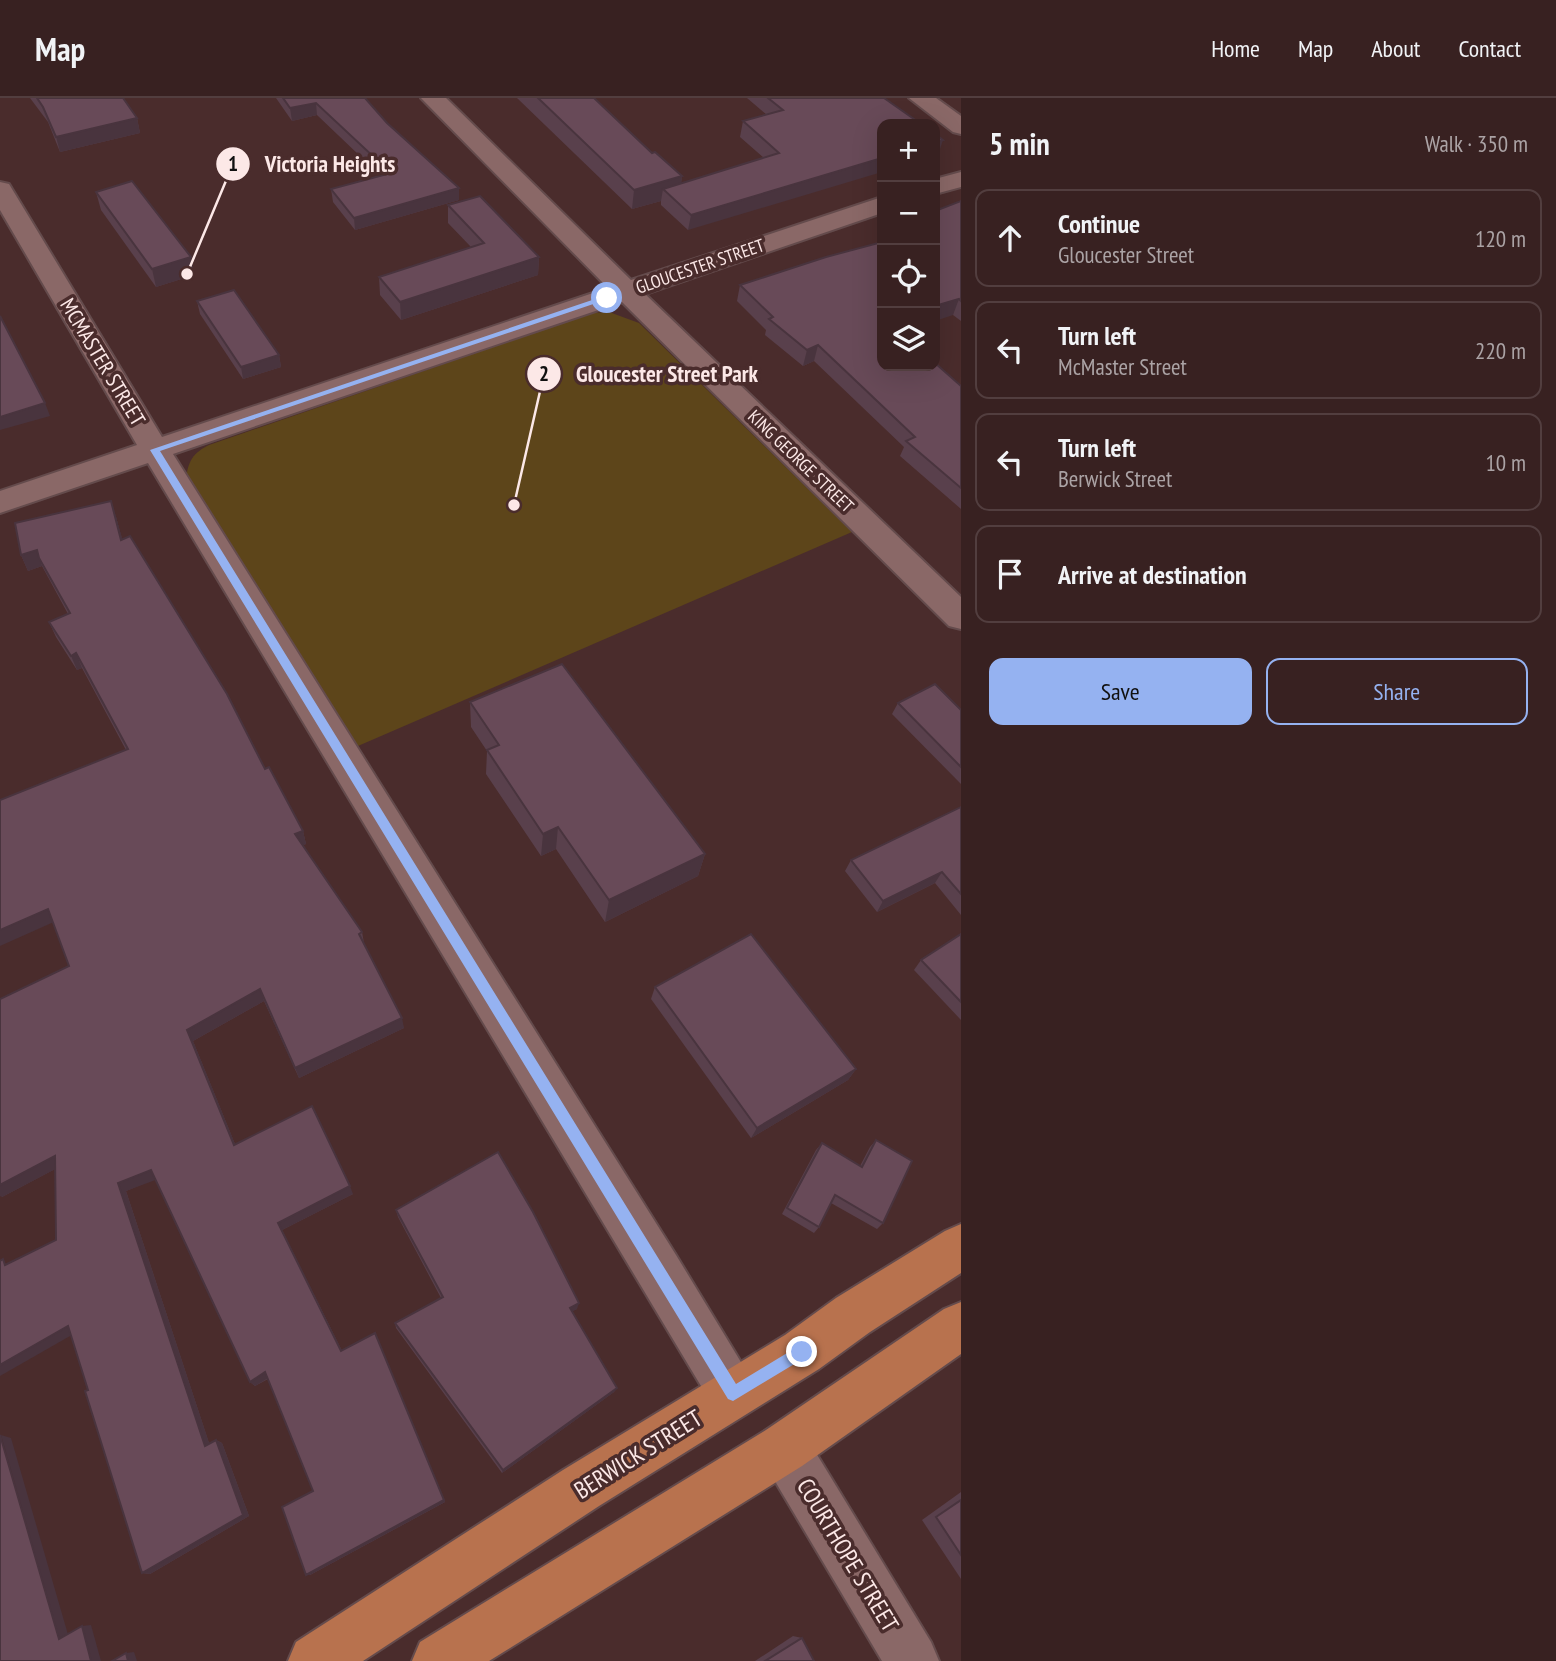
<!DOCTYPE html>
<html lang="en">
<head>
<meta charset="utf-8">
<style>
  :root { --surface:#382121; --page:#3f292a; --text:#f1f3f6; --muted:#aba3a5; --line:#523e3f; --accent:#95b2f1 }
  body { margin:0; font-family:"PT Sans Narrow",sans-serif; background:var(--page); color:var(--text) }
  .controls { position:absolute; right:21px; top:21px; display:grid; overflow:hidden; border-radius:14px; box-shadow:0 7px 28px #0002 }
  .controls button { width:63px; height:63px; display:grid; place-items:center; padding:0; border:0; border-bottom:2px solid var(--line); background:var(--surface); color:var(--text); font:35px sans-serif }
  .stop { position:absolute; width:21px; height:21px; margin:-16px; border:5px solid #95b2f1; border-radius:50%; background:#fff }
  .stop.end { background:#95b2f1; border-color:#fff; box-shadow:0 2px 7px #0008 }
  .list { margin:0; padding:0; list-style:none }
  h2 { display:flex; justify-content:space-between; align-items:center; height:91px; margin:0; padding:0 28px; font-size:30px }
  h2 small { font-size:23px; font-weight:400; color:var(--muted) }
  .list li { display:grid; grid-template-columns:46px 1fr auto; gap:21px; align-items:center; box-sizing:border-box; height:98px; margin:0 14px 14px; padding:0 14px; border:2px solid var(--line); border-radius:14px }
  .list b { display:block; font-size:26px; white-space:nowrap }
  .list p { margin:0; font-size:23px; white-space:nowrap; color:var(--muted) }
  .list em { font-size:23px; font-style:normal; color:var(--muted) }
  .actions { display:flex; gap:14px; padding:21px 28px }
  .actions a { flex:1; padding:16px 0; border:2px solid var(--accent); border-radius:14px; text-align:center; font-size:24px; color:var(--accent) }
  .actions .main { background:var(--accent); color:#111 }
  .icon { flex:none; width:38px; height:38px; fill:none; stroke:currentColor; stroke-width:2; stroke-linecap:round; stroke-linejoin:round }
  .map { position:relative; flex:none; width:961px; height:1563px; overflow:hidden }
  header { display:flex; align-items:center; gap:42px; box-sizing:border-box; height:98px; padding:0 35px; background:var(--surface); border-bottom:2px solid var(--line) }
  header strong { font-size:33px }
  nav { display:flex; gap:38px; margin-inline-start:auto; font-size:24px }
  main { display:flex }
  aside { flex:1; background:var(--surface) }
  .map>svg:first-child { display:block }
  .green { fill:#5d451a }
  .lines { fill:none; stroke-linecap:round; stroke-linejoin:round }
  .street-casing { stroke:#644b4c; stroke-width:4 }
  .primary-casing { stroke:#644b4c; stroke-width:4 }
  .street { fill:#8a6867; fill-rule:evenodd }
  .primary { fill:#b8724e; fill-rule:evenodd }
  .wall { fill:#59404c }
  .shaded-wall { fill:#49343e }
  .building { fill:#684a58; stroke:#49343e; stroke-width:2 }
  .route { fill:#95b2f1 }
  .labels { text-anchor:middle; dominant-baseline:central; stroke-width:7; stroke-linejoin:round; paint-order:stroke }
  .far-street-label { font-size:18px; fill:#fce8e7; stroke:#4a2c2c }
  .street-label { font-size:21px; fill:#fce8e7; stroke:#4a2c2c }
  .near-street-label { font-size:24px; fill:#fce8e7; stroke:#4a2c2c }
  .leader { fill:none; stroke:#fce8e7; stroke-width:2.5 }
  .callout-dot { fill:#fce8e7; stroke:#4a2c2c; stroke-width:2.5 }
  .mark-label { font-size:21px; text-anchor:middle; font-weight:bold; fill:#111 }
  .callout-label { font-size:23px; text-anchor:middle; font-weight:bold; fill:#fce8e7; stroke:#4a2c2c; stroke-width:7; stroke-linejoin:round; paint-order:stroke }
</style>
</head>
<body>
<header>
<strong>Map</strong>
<nav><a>Home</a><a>Map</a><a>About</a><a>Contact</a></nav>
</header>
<main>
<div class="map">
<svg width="961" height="1563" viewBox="0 0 961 1563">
  <rect width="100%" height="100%" fill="#4a2c2c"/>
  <path class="green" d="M609 214 639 225 852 434 351 651 186 381C188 363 193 355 209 347L592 215Z"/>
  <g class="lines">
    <g class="street-casing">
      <g id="street">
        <polygon points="421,0 446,0 631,182 882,99 882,115 645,196 961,499 961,531 949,528 622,204 173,356 676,1157 750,1279 757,1296 750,1313 733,1320 716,1313 148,365 0,415 0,393 137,347 0,112 0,84 9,86 12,91 162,339 608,190"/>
        <polygon points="909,0 936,0 961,18 961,36 953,34"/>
        <polygon points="961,74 961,89 935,96 935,81"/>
        <polygon points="784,1325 802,1332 931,1544 939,1563 882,1563 766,1368 759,1350 766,1332"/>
      </g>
    </g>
    <g class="primary-casing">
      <g id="primary">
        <polygon points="961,1126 961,1175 870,1234 819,1271 599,1408 363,1563 288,1563 296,1544 563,1372 785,1237 836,1200 945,1133"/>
        <polygon points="961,1204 961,1256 802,1368 489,1563 412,1563 420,1544 766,1332 944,1211"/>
      </g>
    </g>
    <use href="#street" class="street"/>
    <use href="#primary" class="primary"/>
  </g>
  <g class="wall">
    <polygon points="30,0 123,0 137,20 140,35 60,54 48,24"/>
    <polygon points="276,0 365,0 387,25 459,90 459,102 355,132 333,104 331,91 381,78 317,17 292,23"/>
    <polygon points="517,0 594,0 652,55 682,78 681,85 764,60 740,39 743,23 767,17 747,0 884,0 688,132 661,107 661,103 632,111"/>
    <polygon points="96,94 194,177 156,189 101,112"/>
    <polygon points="961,103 961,223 953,217"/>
    <polygon points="448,107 539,159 538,177 401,222 380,197 379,179 471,149 448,125"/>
    <polygon points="740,187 882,268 961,288 961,411 900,358 904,349 814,263 803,268 765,237 766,232 737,203"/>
    <polygon points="197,203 279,257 281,269 243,281 200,216"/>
    <polygon points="116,419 122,441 303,733 306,746 303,747 362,834 364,845 404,930 299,980 264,903 193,943 235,1046 353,1096 282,1132 342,1253 445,1404 310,1477 306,1477 313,1393 268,1281 255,1288 250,1284 155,1081 126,1093 209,1345 216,1342 222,1345 249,1418 150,1476 142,1475 71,1237 8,1165 56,1142 55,1071 2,1099 2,900 69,868 126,652 82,570 77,572 56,539 49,524 68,516 42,468 28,473 21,457"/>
    <polygon points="470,604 705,756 698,778 605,824 556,751 541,758 486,676 487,653 471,629"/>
    <polygon points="898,605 961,612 961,686 892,616"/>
    <polygon points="961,709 961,817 935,785 877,814 845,773 851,762"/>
    <polygon points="961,836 961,922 914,872 921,862"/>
    <polygon points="655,889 856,971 848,982 751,1040 651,901"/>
    <polygon points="876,1042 883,1125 877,1131 831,1105 819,1129 814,1135 782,1116 816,1052 822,1045 860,1068 870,1049"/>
    <polygon points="396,1112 577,1211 572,1213 617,1290 614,1294 502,1375 396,1230 395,1225 441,1200 398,1119"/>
    <polygon points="961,1394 961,1481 922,1422"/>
    <polygon points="793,1538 802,1540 814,1563 755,1563"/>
  </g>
  <g class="shaded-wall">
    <polygon points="316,5 317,17 292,23 290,10"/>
    <polygon points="137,20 140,35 60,54 56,39"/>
    <polygon points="943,42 938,57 935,58 935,44"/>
    <polygon points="882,60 882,74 688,132 691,117"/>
    <polygon points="682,78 680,97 663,91 661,103 632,111 634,92"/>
    <polygon points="459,90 459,102 355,132 354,120"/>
    <polygon points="191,159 194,177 156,189 152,171"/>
    <polygon points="539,159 538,177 401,222 400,204"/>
    <polygon points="959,201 953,217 935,223 935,208"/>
    <polygon points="818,247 814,263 803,268 807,252"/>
    <polygon points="279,257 281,269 243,281 241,269"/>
    <polygon points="45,305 50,318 0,332 0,319"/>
    <polygon points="111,403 116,419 127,457 121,442"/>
    <polygon points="37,452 42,468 28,473 21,457"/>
    <polygon points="76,555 82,570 77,572 71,558"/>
    <polygon points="558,729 556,751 541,758 543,736"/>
    <polygon points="303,733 306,746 299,749 295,736"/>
    <polygon points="705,756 698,778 605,824 609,802"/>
    <polygon points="942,774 935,785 877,814 883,803"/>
    <polygon points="48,811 56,823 0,848 0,832"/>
    <polygon points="260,891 264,903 193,943 239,1056 234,1047 187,932"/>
    <polygon points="402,920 404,930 299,980 295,970"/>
    <polygon points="856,971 848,982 751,1040 757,1030"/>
    <polygon points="55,1058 63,1067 2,1099 0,1098 0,1087"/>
    <polygon points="151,1072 158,1081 126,1093 211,1351 205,1348 118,1085"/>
    <polygon points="350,1088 353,1096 282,1132 278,1125"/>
    <polygon points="579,1205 577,1211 568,1216 570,1210"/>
    <polygon points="68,1228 77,1234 0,1278 0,1267"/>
    <polygon points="265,1274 270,1279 255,1288 250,1284"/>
    <polygon points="617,1290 614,1294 502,1375 503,1372"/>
    <polygon points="1,1337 11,1340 69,1540 59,1541"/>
    <polygon points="216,1342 222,1345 249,1418 150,1476 142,1475"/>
    <polygon points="444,1402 445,1404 310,1477 306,1477"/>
    <polygon points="91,1527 101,1563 91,1563 82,1528"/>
    <polygon points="134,1554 137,1563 128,1563 126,1555"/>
  </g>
  <g class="building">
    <polygon points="37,0 123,0 137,20 56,39 43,9"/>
    <polygon points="283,0 365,0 387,25 459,90 354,120 331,91 391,75 316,5 290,10"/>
    <polygon points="538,0 594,0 652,55 655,54 682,78 634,92"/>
    <polygon points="768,0 884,0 921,26 882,26 882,60 691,117 663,91 779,55 743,23 783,12"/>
    <polygon points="935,36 943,42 935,44"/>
    <polygon points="132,83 191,159 152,171 96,94"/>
    <polygon points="480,98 539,159 400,204 379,179 484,145 448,107"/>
    <polygon points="961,103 961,203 959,201 935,208 935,113"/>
    <polygon points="882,144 882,268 935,268 935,265 961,288 961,390 906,343 915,339 818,247 807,252 769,221 773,219 740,187 826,159"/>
    <polygon points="234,192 279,257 241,269 197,203"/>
    <polygon points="0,218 45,305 0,319"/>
    <polygon points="111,403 121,442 130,438 227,596 265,671 269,669 303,733 295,736 362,834 359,836 402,920 295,970 260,891 187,932 234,1047 312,1008 350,1088 278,1125 341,1253 375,1235 444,1402 306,1477 282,1409 313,1393 265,1274 250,1284 151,1072 118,1085 205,1348 216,1342 243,1417 142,1475 85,1293 88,1292 68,1228 0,1267 0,1163 3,1161 5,1167 56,1142 55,1058 0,1087 0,901 69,868 48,811 0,832 0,702 128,651 76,555 71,558 49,524 70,515 39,460 37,452 21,457 15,425"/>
    <polygon points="562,566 705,756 609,802 558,729 543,736 487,652 499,647 470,604"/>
    <polygon points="935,586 961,612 961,669 898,605"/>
    <polygon points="961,709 961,796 942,774 883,803 851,762"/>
    <polygon points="751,836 856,971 757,1030 655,889"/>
    <polygon points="961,836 961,904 921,862"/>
    <polygon points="876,1042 912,1063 883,1125 835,1097 819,1129 787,1110 822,1045 862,1069"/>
    <polygon points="498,1054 533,1114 579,1205 570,1210 617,1290 503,1372 395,1225 443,1199 396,1112"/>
    <polygon points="0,1337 59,1541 82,1528 91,1563 0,1563"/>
    <polygon points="961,1402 961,1457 936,1419"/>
    <polygon points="802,1540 814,1563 765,1563"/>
    <polygon points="126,1555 128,1563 112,1563"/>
  </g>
  <polygon class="route" points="604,198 611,200 160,353 736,1286 797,1249 806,1249 806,1259 733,1303 728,1301 150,352"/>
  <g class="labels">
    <g class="far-street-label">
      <text transform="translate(700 168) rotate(-19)">GLOUCESTER STREET</text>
      <text transform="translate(801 363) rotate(44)">KING GEORGE STREET</text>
    </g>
    <g class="street-label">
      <text transform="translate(103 264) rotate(59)">MCMASTER STREET</text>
    </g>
    <g class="near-street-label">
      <text transform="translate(638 1356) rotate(-32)">BERWICK STREET</text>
      <text transform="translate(848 1457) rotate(59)">COURTHOPE STREET</text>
    </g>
  </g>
  <path class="leader" d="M187 176L233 66M514 407L544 276"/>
  <g class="callout-dot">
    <circle cx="187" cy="176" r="7"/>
    <circle cx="514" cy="407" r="7"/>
    <circle cx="233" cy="66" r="18"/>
    <circle cx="544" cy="276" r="18"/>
  </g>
  <g class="mark-label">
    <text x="233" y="73">1</text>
    <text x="544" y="283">2</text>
  </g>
  <g class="callout-label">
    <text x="330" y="74">Victoria Heights</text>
    <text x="667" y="284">Gloucester Street Park</text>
  </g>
</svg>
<div class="controls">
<button>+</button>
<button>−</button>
<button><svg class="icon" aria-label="locate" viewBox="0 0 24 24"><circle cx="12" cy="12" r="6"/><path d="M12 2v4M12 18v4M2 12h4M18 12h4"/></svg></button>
<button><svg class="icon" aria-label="layers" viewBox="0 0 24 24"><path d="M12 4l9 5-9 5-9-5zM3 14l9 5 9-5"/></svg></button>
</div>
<div class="stop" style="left:607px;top:200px"></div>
<div class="stop end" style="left:802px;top:1254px"></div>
</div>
<aside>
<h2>5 min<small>Walk · 350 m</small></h2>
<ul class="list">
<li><svg class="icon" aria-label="ahead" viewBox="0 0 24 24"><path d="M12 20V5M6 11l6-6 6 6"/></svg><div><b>Continue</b><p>Gloucester Street</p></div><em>120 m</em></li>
<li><svg class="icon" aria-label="left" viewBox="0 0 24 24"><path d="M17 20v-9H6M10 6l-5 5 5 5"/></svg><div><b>Turn left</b><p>McMaster Street</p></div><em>220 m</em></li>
<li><svg class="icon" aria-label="left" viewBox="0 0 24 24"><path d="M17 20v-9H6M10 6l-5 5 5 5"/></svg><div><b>Turn left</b><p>Berwick Street</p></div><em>10 m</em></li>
<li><svg class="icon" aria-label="arrive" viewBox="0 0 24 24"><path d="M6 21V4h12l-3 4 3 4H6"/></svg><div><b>Arrive at destination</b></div></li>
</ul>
<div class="actions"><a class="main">Save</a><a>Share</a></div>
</aside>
</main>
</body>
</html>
